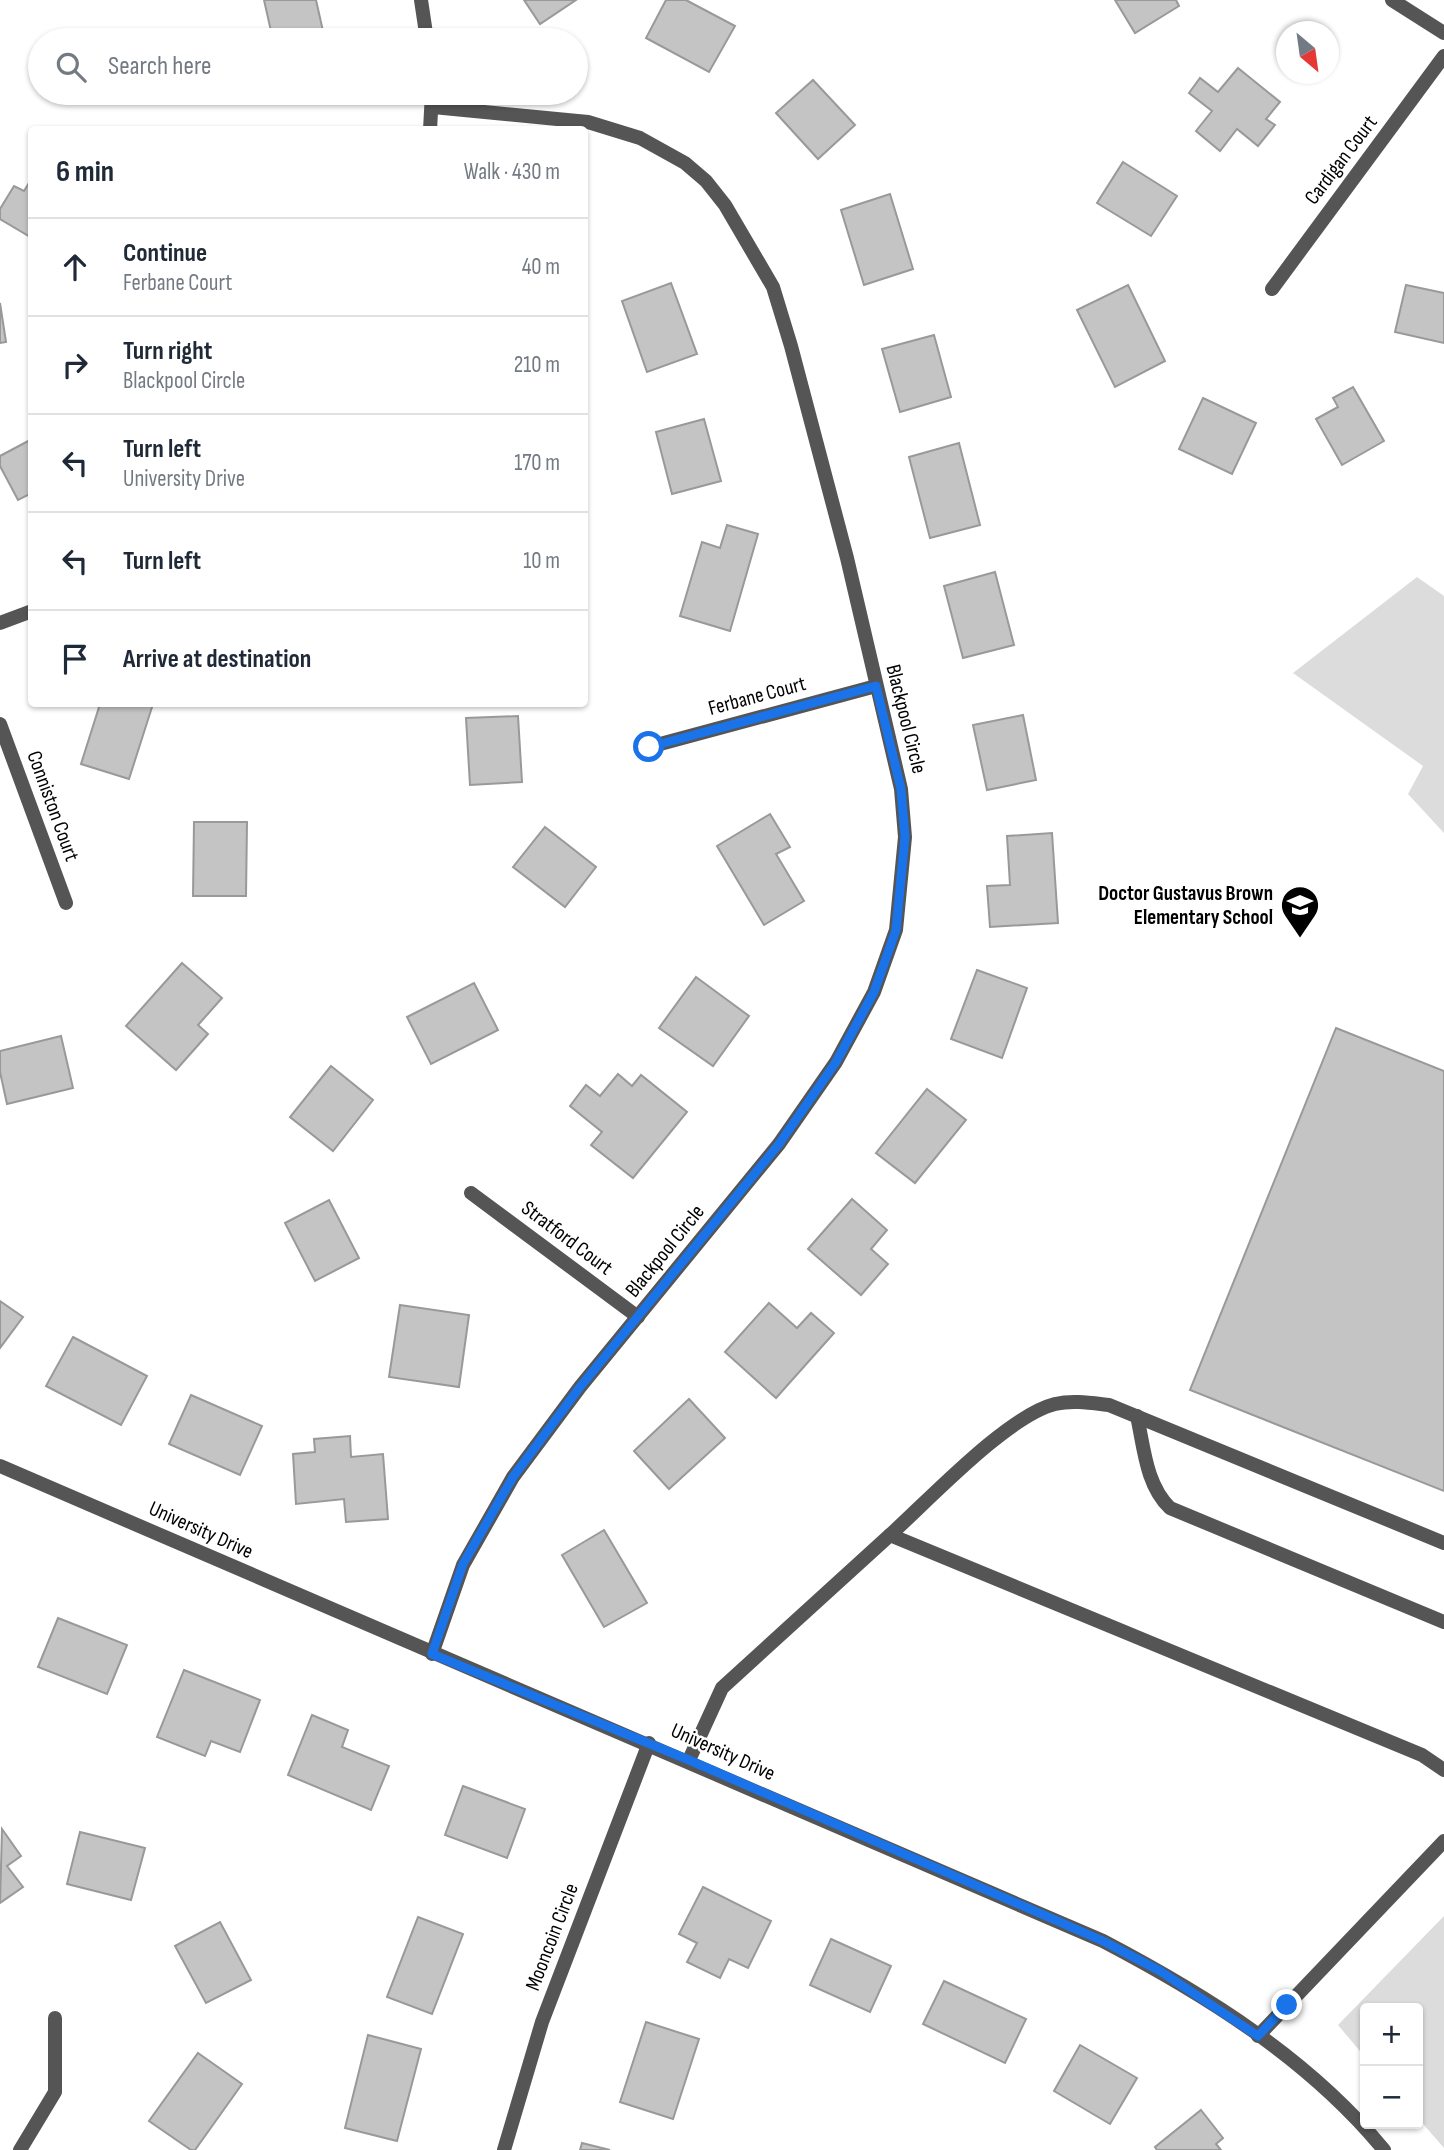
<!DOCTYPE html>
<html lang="en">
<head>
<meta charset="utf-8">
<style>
  :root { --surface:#fff; --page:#f6f6f7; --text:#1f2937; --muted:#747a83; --line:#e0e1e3 }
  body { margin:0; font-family:"Sofia Sans Condensed",sans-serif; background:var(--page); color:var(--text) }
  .controls { position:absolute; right:21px; bottom:21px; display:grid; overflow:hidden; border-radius:7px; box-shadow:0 2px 5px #0004 }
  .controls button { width:63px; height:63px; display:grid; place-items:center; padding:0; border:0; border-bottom:2px solid var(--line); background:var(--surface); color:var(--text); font:35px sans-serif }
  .compass { position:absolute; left:1276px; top:21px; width:63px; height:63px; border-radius:50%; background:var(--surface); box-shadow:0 2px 5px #0004; rotate:151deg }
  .stop { position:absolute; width:21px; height:21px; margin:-16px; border:5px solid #1a73e8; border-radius:50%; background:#fff }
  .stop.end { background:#1a73e8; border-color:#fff; box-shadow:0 2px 7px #0008 }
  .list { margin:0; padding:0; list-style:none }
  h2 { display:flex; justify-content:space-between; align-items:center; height:91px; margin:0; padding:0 28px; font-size:30px }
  h2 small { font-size:23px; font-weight:400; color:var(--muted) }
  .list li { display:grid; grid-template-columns:46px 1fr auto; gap:21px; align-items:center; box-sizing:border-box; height:98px; padding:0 28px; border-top:2px solid var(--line) }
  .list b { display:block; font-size:26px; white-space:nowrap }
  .list p { margin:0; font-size:23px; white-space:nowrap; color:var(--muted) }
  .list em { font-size:23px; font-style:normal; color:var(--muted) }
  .icon { flex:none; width:38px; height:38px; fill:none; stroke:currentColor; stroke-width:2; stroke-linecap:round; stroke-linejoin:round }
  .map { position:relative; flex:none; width:1444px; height:2150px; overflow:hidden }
  .search { position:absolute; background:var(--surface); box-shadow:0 2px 5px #0004; left:28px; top:28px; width:560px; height:77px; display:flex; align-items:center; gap:18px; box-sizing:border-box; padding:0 24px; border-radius:38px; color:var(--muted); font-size:26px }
  .panel { position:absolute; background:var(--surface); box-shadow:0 2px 5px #0004; left:28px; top:126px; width:560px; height:581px; border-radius:7px }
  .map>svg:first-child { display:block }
  .green { fill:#dcdcdc }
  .building { fill:#c4c4c4; stroke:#999; stroke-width:2 }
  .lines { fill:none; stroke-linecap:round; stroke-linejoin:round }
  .service { stroke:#555; stroke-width:14 }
  .minor { stroke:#555; stroke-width:14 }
  .route { stroke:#1a73e8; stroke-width:9 }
  .labels { text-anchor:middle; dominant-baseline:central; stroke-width:5; stroke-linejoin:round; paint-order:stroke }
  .street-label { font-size:21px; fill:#000; stroke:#fff }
  .poi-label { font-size:21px; font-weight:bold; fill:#000; stroke:#fff; text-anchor:end }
</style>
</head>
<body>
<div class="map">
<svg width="1444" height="2150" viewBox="0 0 1444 2150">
  <rect width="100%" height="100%" fill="#fff"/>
  <g class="green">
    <polygon points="1417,577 1444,596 1444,833 1408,794 1423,766 1293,673"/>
    <polygon points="1444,1916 1444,2148 1418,2118 1418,2008 1365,2008 1365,2057 1338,2025"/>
  </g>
  <g class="building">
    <polygon points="264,0 316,0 325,40 273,40"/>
    <polygon points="524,0 576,0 540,24"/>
    <polygon points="666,0 686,0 735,26 709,72 646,38"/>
    <polygon points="1115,0 1176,0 1179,6 1135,33"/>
    <polygon points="133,35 133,40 84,40 84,38"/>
    <polygon points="1238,68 1280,102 1266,119 1275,125 1258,146 1237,129 1220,151 1196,131 1212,111 1189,93 1200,78 1218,92"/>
    <polygon points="813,80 855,125 818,159 776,113"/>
    <polygon points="87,93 136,93 137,100 88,103"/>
    <polygon points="1123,162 1177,196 1151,236 1097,203"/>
    <polygon points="32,178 32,238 0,219 0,209 14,186 24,191"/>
    <polygon points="890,194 913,269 864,285 841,210"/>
    <polygon points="671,283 697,354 647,372 622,301"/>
    <polygon points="1128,285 1165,361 1115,387 1077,310"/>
    <polygon points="1406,285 1444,293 1444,343 1395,332"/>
    <polygon points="0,303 6,342 0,343"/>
    <polygon points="934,335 951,397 900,412 882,349"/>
    <polygon points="1353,387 1384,441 1342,465 1316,419 1338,407 1333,398"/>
    <polygon points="1203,398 1256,423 1232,474 1179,449"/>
    <polygon points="704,419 721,481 672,494 656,432"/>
    <polygon points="32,439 32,493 18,500 0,466 0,456"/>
    <polygon points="959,443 980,525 930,538 909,457"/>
    <polygon points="727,525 758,534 730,631 680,616 702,542 720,548"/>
    <polygon points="995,572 1014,645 963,658 944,586"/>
    <polygon points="100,704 153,704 129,779 81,764"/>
    <polygon points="1023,715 1036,780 987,790 973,725"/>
    <polygon points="518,716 522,782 470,785 466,718"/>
    <polygon points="770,814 790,847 776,854 804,901 764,925 717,846"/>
    <polygon points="194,822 247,822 246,896 193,896"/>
    <polygon points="545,827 596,867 565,907 513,867"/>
    <polygon points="1052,833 1058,923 990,927 987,886 1010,885 1007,836"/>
    <polygon points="182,963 222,998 198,1025 208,1034 176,1070 126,1026"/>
    <polygon points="977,970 1027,988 1002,1058 951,1039"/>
    <polygon points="696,977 749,1016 713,1066 659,1028"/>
    <polygon points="474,983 498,1030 431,1064 407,1017"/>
    <polygon points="1336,1028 1444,1071 1444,1491 1190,1390"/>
    <polygon points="61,1036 73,1088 7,1104 0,1072 0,1051"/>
    <polygon points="331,1066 373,1100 333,1151 290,1117"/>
    <polygon points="618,1074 632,1086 641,1075 687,1112 633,1178 591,1145 602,1132 570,1106 586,1085 600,1096"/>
    <polygon points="927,1089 966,1120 915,1183 876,1153"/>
    <polygon points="852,1199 887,1230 871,1249 888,1264 861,1295 808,1249"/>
    <polygon points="329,1200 359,1258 315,1281 285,1223"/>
    <polygon points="0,1301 23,1317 0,1348"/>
    <polygon points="769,1303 797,1328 811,1313 834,1333 776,1398 725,1352"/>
    <polygon points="400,1305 469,1315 459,1387 389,1377"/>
    <polygon points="73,1337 147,1376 121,1425 46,1386"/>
    <polygon points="191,1395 262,1426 240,1475 169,1444"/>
    <polygon points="689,1399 725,1438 669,1489 634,1451"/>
    <polygon points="350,1436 351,1457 383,1454 388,1519 346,1522 344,1499 296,1504 293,1454 315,1452 314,1439"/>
    <polygon points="604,1530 647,1603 604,1627 562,1555"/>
    <polygon points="58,1618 127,1645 107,1694 38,1667"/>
    <polygon points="184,1670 260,1700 240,1752 211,1741 205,1756 157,1737"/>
    <polygon points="312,1715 348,1730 342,1747 389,1766 371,1810 288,1775"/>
    <polygon points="463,1786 525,1809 507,1858 445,1835"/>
    <polygon points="2,1829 21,1856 7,1866 23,1887 0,1903"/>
    <polygon points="80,1832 145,1848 131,1900 67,1884"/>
    <polygon points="703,1887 771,1921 748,1968 729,1959 720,1978 687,1962 697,1943 679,1934"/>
    <polygon points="418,1917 463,1934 432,2014 387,1997"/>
    <polygon points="220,1922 251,1980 206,2003 175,1946"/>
    <polygon points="831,1939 891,1966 870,2012 810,1985"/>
    <polygon points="944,1981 1026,2019 1005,2063 923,2024"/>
    <polygon points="646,2022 699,2039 673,2119 620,2102"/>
    <polygon points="368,2035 421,2049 397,2141 345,2128"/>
    <polygon points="1080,2045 1137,2078 1110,2124 1054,2091"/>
    <polygon points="198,2053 242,2084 195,2150 191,2150 149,2121"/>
    <polygon points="1201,2110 1223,2138 1216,2144 1221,2150 1157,2150 1155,2147"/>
    <polygon points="582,2143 610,2150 580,2150"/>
  </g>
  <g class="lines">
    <g class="service">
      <path d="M1137 1416C1144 1448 1146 1485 1170 1508L1444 1622"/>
      <path d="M890 1535C929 1500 1007 1416 1055 1404 1073 1400 1091 1403 1109 1405L1444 1543"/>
      <polyline points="689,1760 722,1688 890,1535 1422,1755 1444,1770"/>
      <polyline points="1258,2036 1444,1841"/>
    </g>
    <g class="minor">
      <polyline points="421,0 427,40"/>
      <polyline points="1392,0 1444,33"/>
      <polyline points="430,130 432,93"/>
      <polyline points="1272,289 1444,56"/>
      <polyline points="0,623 32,611"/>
      <polyline points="0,724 66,903"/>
      <polyline points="649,747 876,686"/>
      <polyline points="471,1193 638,1317"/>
      <path d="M0 1466 1103 1941C1206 1995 1309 2059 1384 2150"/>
      <polyline points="432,1654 463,1565 513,1477 580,1387 779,1144 836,1062 874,992 896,930 905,837 901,789 847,558 791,346 773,287 725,205 706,181 685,163 640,138 588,122 433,107"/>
      <polyline points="20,2150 55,2092 55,2018"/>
      <polyline points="504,2150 542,2022 649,1743"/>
    </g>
  </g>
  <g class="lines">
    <polyline class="route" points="649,747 876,686 901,789 905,837 896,930 874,992 836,1062 779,1144 580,1387 513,1477 463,1564 432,1654 689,1760 1103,1941 1160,1971 1258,2036 1287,2005"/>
  </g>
  <defs>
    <g id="school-pin" transform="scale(2.0125)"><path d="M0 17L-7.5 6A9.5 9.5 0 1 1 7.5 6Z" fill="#000" stroke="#fff"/><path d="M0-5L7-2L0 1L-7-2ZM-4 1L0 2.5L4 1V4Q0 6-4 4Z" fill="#fff"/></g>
  </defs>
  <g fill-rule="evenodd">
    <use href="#school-pin" x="1300" y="905"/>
  </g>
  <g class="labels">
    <g class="street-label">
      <text transform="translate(1341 160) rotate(-53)">Cardigan Court</text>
      <text transform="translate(757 696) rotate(-15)">Ferbane Court</text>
      <text transform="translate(906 719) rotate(76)">Blackpool Circle</text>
      <text transform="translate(53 806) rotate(70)">Conniston Court</text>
      <text transform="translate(567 1238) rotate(37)">Stratford Court</text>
      <text transform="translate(665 1251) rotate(-51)">Blackpool Circle</text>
      <text transform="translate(201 1530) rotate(24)">University Drive</text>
      <text transform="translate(723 1752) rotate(24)">University Drive</text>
      <text transform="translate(552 1937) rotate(-69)">Mooncoin Circle</text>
    </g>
    <g class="poi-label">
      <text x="1273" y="893">Doctor Gustavus Brown<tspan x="1273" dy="24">Elementary School</tspan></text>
    </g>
  </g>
</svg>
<div class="controls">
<button>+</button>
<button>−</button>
</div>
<svg class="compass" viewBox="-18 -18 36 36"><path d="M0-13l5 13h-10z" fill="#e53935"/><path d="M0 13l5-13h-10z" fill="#747a83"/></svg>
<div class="stop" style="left:649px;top:747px"></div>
<div class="stop end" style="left:1287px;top:2005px"></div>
<div class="search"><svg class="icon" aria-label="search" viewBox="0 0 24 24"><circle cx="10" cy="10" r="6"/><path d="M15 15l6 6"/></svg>Search here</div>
<section class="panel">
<h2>6 min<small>Walk · 430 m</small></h2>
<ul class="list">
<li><svg class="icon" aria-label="ahead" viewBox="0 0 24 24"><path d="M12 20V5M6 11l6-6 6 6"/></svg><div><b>Continue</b><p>Ferbane Court</p></div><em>40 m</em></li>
<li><svg class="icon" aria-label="right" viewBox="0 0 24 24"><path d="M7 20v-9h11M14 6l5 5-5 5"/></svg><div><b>Turn right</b><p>Blackpool Circle</p></div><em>210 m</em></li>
<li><svg class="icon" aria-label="left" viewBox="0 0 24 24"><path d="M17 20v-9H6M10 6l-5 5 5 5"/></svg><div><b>Turn left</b><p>University Drive</p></div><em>170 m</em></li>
<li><svg class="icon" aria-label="left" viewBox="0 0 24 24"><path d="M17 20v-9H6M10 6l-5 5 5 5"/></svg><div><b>Turn left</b></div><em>10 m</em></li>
<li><svg class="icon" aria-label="arrive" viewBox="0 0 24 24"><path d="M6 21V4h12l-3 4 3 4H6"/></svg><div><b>Arrive at destination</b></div></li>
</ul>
</section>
</div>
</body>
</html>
